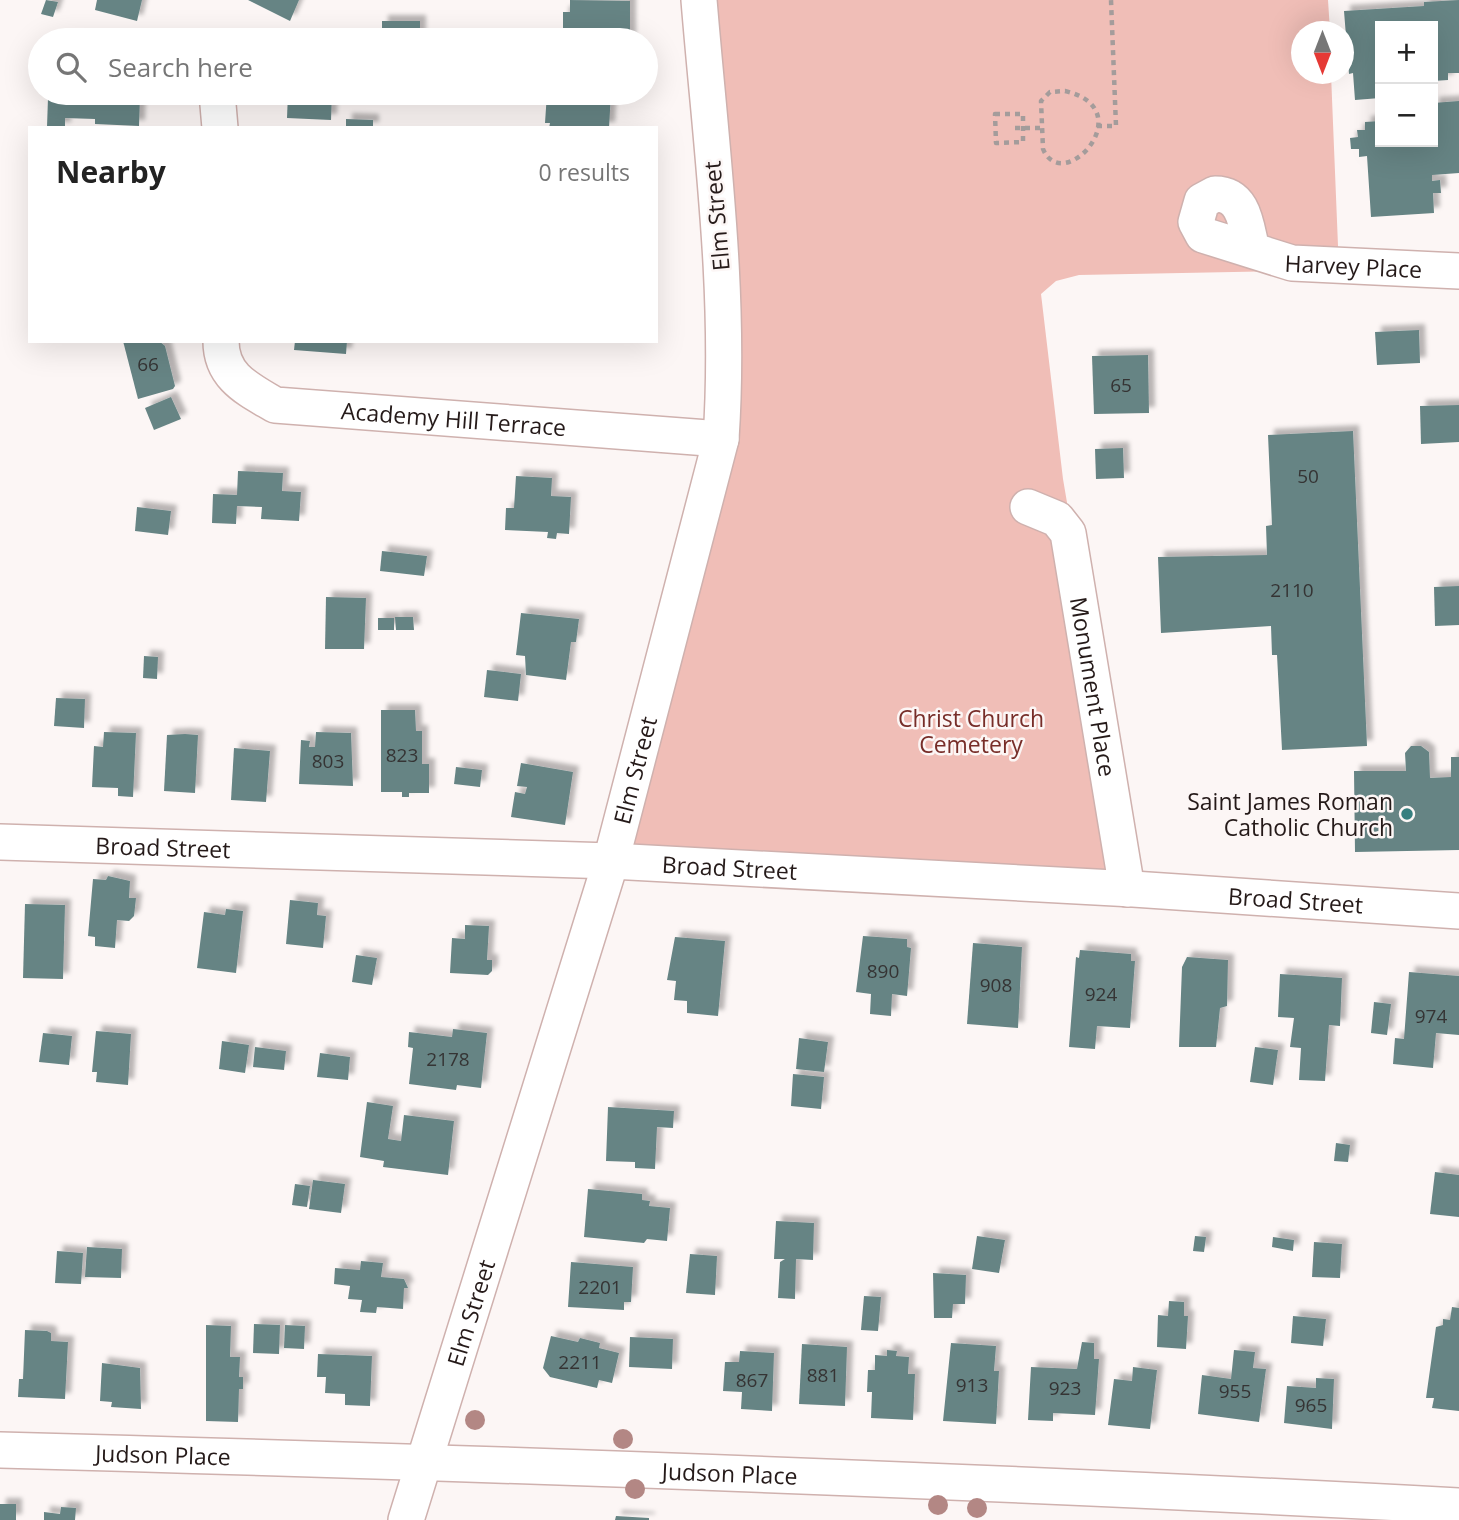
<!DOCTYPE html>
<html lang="en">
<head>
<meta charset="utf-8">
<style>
  :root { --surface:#fff; --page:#f2f2f2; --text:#222; --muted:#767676; --line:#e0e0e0 }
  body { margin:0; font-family:"Open Sans",sans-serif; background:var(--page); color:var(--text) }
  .controls { position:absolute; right:21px; top:21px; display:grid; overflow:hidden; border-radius:0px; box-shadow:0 7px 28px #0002 }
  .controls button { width:63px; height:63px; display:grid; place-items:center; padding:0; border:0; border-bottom:2px solid var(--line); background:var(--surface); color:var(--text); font:35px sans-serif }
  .compass { position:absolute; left:1291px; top:21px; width:63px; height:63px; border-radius:50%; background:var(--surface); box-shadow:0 7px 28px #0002; rotate:180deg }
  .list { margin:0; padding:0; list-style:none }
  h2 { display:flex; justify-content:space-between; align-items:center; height:91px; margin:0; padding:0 28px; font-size:30px }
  h2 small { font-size:23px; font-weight:400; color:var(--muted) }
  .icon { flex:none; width:38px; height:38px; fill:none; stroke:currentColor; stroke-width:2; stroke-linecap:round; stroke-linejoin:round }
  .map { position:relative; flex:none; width:1459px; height:1520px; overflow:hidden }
  .search { position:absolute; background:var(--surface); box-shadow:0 7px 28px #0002; left:28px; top:28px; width:630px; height:77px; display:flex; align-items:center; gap:18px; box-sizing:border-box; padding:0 24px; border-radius:38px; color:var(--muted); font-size:26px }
  .panel { position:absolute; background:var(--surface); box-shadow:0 7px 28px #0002; left:28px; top:126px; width:630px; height:217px; border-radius:0px }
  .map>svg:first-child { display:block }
  .green { fill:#f0beb7 }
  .building { fill:#668484; filter:url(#shadow) }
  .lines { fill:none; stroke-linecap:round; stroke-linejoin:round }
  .street-casing { stroke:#cfb1ae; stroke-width:38 }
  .path { stroke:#a49c9b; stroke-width:4.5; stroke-dasharray:5 5; stroke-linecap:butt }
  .street { stroke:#fff; stroke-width:35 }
  .tree { fill:#b38784 }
  .poi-dot { fill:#367f7f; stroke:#fcf6f5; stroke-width:2.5 }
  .labels { text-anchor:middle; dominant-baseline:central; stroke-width:5; stroke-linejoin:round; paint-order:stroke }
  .number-label { font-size:19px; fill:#353434 }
  .street-label { font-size:23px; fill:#251a19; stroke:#fcf6f5 }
  .park-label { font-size:23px; fill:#772d28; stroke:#fcf6f5 }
  .poi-label { font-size:23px; fill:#251a19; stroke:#fcf6f5; text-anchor:end }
</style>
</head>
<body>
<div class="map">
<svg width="1459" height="1520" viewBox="0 0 1459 1520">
  <defs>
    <filter id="shadow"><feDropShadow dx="6" dy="-6" stdDeviation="2" flood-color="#0004"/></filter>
  </defs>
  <rect width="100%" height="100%" fill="#fcf6f5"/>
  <polygon class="green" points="699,0 1328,0 1330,31 1302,32 1302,74 1331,74 1339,270 1079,275 1056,281 1041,294 1063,479 1133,889 611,861 721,439"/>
  <g class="building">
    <polygon points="46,0 58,2 53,17 41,14"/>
    <polygon points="97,0 142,0 137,21 95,10"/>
    <polygon points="248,0 299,0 290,21"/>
    <polygon points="570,0 630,1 630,40 575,40 574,35 563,35 563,12 570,12"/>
    <polygon points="1459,0 1459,73 1448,73 1448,80 1433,81 1433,26 1380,26 1380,98 1355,100 1353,73 1349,74 1344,11 1424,6 1424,2"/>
    <rect x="382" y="21" width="38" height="19"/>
    <polygon points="65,93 140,96 139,126 95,124 95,119 65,118 65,128 47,127 48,98 65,98"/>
    <polygon points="288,93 332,93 331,120 287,118"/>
    <polygon points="472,93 507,93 507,97 472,95"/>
    <polygon points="547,93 611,93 609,128 549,128 550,123 545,123"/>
    <polygon points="1459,101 1459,173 1432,175 1432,181 1440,180 1441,193 1433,193 1434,213 1371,217 1367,156 1359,157 1359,149 1351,149 1350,138 1358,137 1357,130 1365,130 1365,122 1380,121 1380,142 1433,142 1433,103"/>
    <polygon points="346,119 373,120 373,128 346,128"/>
    <polygon points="1419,330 1420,363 1377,365 1375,332"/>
    <polygon points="123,341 159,341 165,346 175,386 173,389 138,399"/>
    <polygon points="295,341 347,341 346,354 294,350"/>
    <polygon points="1148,355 1149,413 1094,414 1092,356"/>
    <polygon points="171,397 181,419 154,430 145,408"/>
    <polygon points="1459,405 1459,442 1421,444 1420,406"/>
    <polygon points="1353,431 1367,746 1282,750 1277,655 1272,655 1271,626 1161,633 1158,557 1267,555 1266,526 1272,525 1268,435"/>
    <polygon points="1123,448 1124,478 1096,479 1095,449"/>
    <polygon points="238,471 283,473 282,491 301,492 299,521 261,519 262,507 237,506 236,524 212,523 213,494 237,495"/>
    <polygon points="516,476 552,478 551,496 571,497 569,534 557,533 556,539 547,538 548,532 505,530 506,508 514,508"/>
    <polygon points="137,507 171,511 168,535 135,531"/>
    <polygon points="382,551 427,556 424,576 380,571"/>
    <polygon points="1459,586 1459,625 1435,626 1434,587"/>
    <polygon points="326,597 366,598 364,649 325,649"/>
    <polygon points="521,613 579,619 576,642 571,642 566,680 526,675 525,656 516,655"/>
    <polygon points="395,617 413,617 414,630 396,630"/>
    <rect x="378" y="618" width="16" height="12"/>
    <polygon points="144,656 158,657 157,679 143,678"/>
    <polygon points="487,670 521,674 518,701 484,697"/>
    <polygon points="56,698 85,699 84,728 54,726"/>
    <polygon points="381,710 415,710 416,731 422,731 422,764 429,764 429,793 409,793 409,797 402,797 402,792 381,792"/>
    <polygon points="104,732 136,733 133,797 118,796 118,788 92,787 94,746 103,747"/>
    <polygon points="316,732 351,733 353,786 299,784 301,740 310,741 309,747 315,747"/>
    <polygon points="185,734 198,735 195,793 164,791 167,735"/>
    <polygon points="1411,746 1421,746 1429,752 1430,778 1451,777 1451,757 1459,757 1459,850 1355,852 1354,771 1406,771 1405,753"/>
    <polygon points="234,748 270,751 266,802 231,800"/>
    <polygon points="521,763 573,772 565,825 511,817 515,792 525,794 527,787 517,786"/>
    <polygon points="456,767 482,770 480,787 454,784"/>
    <polygon points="108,876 130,881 129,898 136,898 134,916 129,921 117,920 115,948 95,946 95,937 88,936 93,879 106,880"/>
    <polygon points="290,900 318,903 317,915 326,916 323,948 286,944"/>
    <polygon points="25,904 65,905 63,979 23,978"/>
    <polygon points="226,909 243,911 236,973 197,968 204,912 225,915"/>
    <polygon points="465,925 489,926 487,960 492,960 492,971 488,975 450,973 452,938 465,939"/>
    <polygon points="863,936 907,939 907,947 911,948 907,996 892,994 891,1016 870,1014 871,994 856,992"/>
    <polygon points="675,937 725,941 718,1016 687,1013 687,1001 674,1000 676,981 667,980"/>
    <polygon points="973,943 1022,947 1018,1028 967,1024"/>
    <polygon points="1080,950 1131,954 1131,961 1135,961 1130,1028 1097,1026 1095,1049 1069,1047 1076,957 1079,958"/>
    <polygon points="356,955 377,958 372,985 352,982"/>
    <polygon points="1187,957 1228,960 1227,1006 1220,1008 1216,1047 1179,1047 1182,967"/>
    <polygon points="1409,972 1459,976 1459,1035 1436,1033 1433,1068 1393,1064 1395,1038 1404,1039"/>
    <polygon points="1280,974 1342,978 1340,1026 1329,1025 1325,1081 1299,1080 1301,1048 1290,1047 1294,1018 1278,1017"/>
    <polygon points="1374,1002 1391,1004 1387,1035 1371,1033"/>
    <polygon points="453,1029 487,1033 481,1088 457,1085 456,1090 409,1084 413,1048 408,1047 409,1032 452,1037"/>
    <polygon points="96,1031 131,1034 128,1085 96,1082 97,1072 92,1072"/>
    <polygon points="43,1033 72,1036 69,1065 39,1062"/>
    <polygon points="799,1038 828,1042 824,1072 796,1069"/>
    <polygon points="222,1041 249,1045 245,1073 219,1069"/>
    <polygon points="255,1047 286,1051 284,1070 253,1067"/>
    <polygon points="1255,1047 1278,1050 1273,1085 1250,1082"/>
    <polygon points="320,1053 350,1057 348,1080 317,1077"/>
    <polygon points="793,1074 824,1077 821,1109 791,1106"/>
    <polygon points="367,1102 393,1106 388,1139 401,1141 404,1115 454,1121 448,1175 383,1167 384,1161 360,1157"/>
    <polygon points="608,1107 674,1111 673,1128 657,1127 655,1169 635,1168 635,1162 606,1161"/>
    <polygon points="1336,1143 1350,1145 1348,1162 1334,1161"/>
    <polygon points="1435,1172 1459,1175 1459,1217 1430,1214"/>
    <polygon points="313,1180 345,1184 341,1213 309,1209"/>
    <polygon points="295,1184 310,1186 307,1207 292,1205"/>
    <polygon points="588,1189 642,1194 642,1200 650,1201 649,1206 670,1208 667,1241 647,1239 644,1243 584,1237"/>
    <polygon points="776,1221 814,1223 813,1260 796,1259 795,1299 778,1298 780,1262 785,1259 774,1259"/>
    <polygon points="977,1236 1005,1240 999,1273 972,1269"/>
    <polygon points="1195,1236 1206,1237 1204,1252 1193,1251"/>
    <polygon points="1273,1237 1294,1240 1293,1251 1272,1247"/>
    <polygon points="1314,1242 1342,1244 1340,1278 1312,1277"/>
    <polygon points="87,1247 122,1249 121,1278 85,1277"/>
    <polygon points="57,1251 83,1253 81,1284 55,1283"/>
    <polygon points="690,1254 717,1256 715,1295 686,1293"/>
    <polygon points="361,1261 383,1263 381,1277 404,1279 408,1288 404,1288 403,1309 377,1307 376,1313 360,1312 362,1300 348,1299 350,1286 334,1284 335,1268 360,1270"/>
    <polygon points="571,1262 633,1267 631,1302 624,1302 624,1310 568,1307"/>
    <polygon points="933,1273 966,1275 965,1304 953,1304 952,1318 934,1318"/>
    <polygon points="864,1296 881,1297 878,1331 861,1330"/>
    <polygon points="1169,1301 1184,1302 1184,1316 1188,1316 1186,1349 1157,1347 1158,1315 1168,1316"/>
    <polygon points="1452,1307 1459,1308 1459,1411 1432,1408 1434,1398 1426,1398 1436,1327 1443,1325 1443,1319 1450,1320"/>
    <polygon points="1293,1316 1326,1319 1323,1346 1291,1343"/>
    <polygon points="254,1324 280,1325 279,1354 253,1353"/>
    <polygon points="206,1325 231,1326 230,1357 240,1357 239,1377 243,1377 243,1389 239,1389 238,1422 206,1421"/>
    <polygon points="285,1325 305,1326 304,1349 284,1348"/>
    <polygon points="25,1330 47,1331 51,1333 51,1341 68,1342 65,1399 18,1397 19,1379 23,1379"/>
    <polygon points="551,1336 578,1342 580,1338 600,1343 599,1348 619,1353 612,1383 599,1380 597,1388 550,1377 543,1368"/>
    <polygon points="630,1337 673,1339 672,1369 629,1367"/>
    <polygon points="1082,1342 1094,1343 1094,1359 1099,1359 1095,1415 1053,1413 1053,1421 1028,1420 1031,1367 1077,1369"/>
    <polygon points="951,1343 996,1346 994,1371 999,1371 996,1424 943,1421"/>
    <polygon points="802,1344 847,1347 845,1406 799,1404"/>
    <polygon points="887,1350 897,1351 896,1356 909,1357 908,1374 915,1374 913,1420 871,1418 872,1392 867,1392 868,1370 875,1370 875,1355 887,1356"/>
    <polygon points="1234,1350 1255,1352 1253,1368 1266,1369 1259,1422 1198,1414 1202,1375 1231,1379"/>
    <polygon points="740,1351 774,1353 772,1411 741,1409 742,1392 723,1391 725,1362 739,1362"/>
    <polygon points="318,1354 372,1356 370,1406 345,1405 345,1394 325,1393 326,1377 317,1377"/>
    <polygon points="102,1363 140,1368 141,1409 111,1407 112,1402 100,1401"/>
    <polygon points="1133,1367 1157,1370 1150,1429 1108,1425 1114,1379 1132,1381"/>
    <polygon points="1316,1378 1334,1379 1332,1429 1284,1423 1287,1386 1316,1388"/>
    <rect x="0" y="1504" width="16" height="16"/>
    <polygon points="61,1507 76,1508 75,1520 44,1520 44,1512 60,1514"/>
    <polygon points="616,1516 649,1518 649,1520 615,1520"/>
  </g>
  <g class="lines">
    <g class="street-casing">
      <g id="street">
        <polyline points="217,93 220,128"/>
        <path id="s1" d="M1252 250C1246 226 1245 194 1215 194L1202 201 1196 222 1203 235 1292 263 1459 271"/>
        <path id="s2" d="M221 341C221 377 248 389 275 405L721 439"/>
        <path id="s3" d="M1028 507 1057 519 1068 533 1127 889"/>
        <path id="s4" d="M0 842 611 861 1133 889 1459 911"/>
        <path id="s5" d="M0 1450C487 1463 973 1480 1459 1506"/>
        <path id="s6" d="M406 1520 611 861 721 439C731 293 711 146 699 0"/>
      </g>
    </g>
    <g class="path">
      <path d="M1065 91C1143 109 1063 197 1043 149L1041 101 1050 92Z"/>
      <polygon points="995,114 1023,114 1023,142 996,143"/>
      <polyline points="1097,126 1116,126 1111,0"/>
      <polyline points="1015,128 1042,128"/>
    </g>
    <use href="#street" class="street"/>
  </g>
  <g class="tree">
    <circle cx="475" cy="1420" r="10"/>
    <circle cx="623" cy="1439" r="10"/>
    <circle cx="635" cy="1489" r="10"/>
    <circle cx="938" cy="1505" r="10"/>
    <circle cx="977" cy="1508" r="10"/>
  </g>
  <circle class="poi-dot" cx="1407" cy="814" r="7"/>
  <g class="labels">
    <g class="number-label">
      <text x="148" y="364">66</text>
      <text x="1121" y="385">65</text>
      <text x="1308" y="476">50</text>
      <text x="1292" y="590">2110</text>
      <text x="402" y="755">823</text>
      <text x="328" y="761">803</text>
      <text x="883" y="971">890</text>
      <text x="996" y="985">908</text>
      <text x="1101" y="994">924</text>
      <text x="1431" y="1016">974</text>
      <text x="448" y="1059">2178</text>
      <text x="600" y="1287">2201</text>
      <text x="580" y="1362">2211</text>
      <text x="823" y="1375">881</text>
      <text x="752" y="1380">867</text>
      <text x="972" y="1385">913</text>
      <text x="1065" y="1388">923</text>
      <text x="1235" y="1391">955</text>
      <text x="1311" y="1405">965</text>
    </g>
    <g class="street-label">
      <text transform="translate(716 216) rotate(-95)">Elm Street</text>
      <text stroke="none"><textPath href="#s1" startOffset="280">Harvey Place</textPath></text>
      <text stroke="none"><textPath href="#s2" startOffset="268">Academy Hill Terrace</textPath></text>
      <text stroke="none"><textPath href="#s3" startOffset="205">Monument Place</textPath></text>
      <text stroke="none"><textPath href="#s6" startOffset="784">Elm Street</textPath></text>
      <text stroke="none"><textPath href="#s4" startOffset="163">Broad Street</textPath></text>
      <text stroke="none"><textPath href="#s4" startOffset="730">Broad Street</textPath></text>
      <text stroke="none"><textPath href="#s4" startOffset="1297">Broad Street</textPath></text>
      <text stroke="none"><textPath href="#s6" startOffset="217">Elm Street</textPath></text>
      <text stroke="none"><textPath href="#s5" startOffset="163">Judson Place</textPath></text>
      <text stroke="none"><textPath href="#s5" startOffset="730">Judson Place</textPath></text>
    </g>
    <g class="park-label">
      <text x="971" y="718">Christ Church<tspan x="971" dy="26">Cemetery</tspan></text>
    </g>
    <g class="poi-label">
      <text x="1393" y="801">Saint James Roman<tspan x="1393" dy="26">Catholic Church</tspan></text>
    </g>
  </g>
</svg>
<div class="controls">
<button>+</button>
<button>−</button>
</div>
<svg class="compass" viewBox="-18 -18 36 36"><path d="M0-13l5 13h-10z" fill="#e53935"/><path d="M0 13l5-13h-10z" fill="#767676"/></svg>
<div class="search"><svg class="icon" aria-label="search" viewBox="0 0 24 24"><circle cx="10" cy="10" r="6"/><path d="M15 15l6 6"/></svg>Search here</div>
<section class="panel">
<h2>Nearby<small>0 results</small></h2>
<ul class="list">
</ul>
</section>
</div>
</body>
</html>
